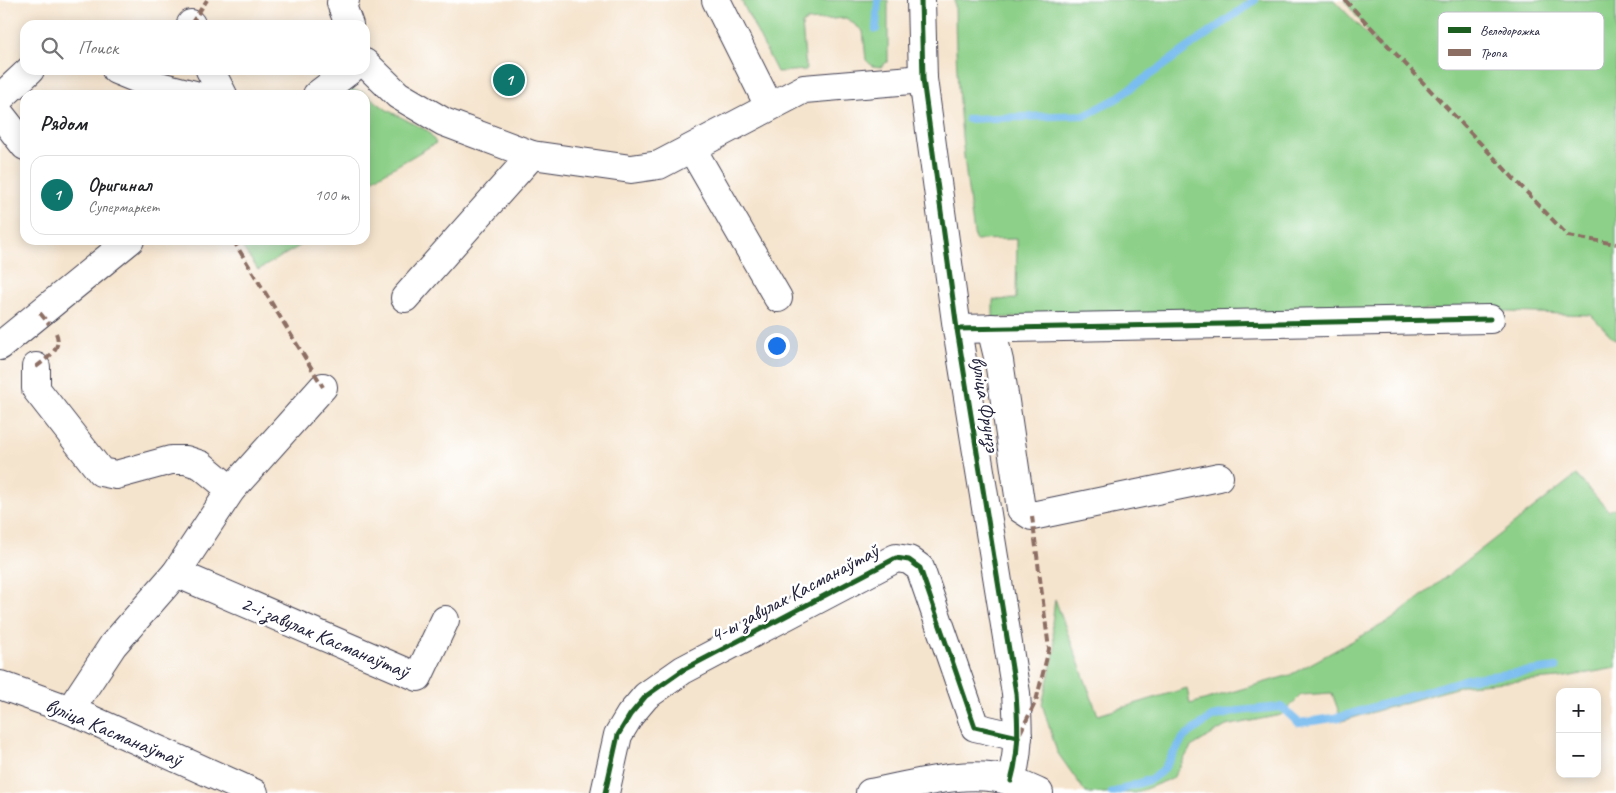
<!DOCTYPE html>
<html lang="ru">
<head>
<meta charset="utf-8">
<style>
  :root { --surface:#fff; --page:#f6f6f6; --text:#202124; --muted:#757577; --line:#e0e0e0; --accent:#0f766e }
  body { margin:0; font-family:Caveat,sans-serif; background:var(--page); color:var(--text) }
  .controls { position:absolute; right:15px; bottom:15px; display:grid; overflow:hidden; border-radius:10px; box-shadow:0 2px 12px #0003 }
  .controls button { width:45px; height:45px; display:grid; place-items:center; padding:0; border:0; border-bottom:1px solid var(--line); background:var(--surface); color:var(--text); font:25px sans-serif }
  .you { position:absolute; left:776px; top:345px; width:18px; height:18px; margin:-12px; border:4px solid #fff; border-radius:50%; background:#1a73e8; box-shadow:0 0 0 8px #1a73e833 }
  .badge { display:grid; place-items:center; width:32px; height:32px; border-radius:50%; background:var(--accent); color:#fff; font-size:16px; font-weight:700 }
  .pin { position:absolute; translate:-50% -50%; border:2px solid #fff; box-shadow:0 1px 5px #0006 }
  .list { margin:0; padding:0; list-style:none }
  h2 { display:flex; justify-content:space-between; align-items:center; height:65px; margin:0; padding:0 20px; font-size:21px }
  h2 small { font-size:16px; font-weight:400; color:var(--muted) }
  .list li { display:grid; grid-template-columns:32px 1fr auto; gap:15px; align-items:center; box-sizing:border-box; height:80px; margin:0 10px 10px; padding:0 10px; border:1px solid var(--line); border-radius:15px }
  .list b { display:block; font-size:19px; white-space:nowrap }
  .list p { margin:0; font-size:16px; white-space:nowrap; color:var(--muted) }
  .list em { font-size:16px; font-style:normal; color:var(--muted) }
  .icon { flex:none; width:28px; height:28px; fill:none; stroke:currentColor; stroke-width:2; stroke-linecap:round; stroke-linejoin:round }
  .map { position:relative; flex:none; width:1616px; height:793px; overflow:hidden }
  .search { position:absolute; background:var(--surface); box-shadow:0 2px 12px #0003; left:20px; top:20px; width:350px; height:55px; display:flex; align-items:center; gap:12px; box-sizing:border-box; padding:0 18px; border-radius:15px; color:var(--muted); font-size:19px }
  .panel { position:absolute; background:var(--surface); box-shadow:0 2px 12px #0003; left:20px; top:90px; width:350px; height:155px; border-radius:15px }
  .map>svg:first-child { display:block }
  .green { fill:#8dd089; stroke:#587962 }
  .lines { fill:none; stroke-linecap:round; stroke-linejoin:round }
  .stream { stroke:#7abdf0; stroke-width:8 }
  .minor-casing { stroke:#423f51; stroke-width:30 }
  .major-casing { stroke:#423f51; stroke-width:30 }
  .minor { stroke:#fff; stroke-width:28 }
  .major { stroke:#fff; stroke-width:28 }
  .quiet { stroke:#8d6e63; stroke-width:4; stroke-dasharray:8 4; stroke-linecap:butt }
  .cycleway-casing { stroke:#fff; stroke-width:8 }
  .cycleway { stroke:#1b5e20; stroke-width:5 }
  .labels { text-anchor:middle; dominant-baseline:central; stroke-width:5; stroke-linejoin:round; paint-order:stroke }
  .street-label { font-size:21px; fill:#22223b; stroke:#fff }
  .key { fill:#fff; stroke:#bdbdc4; stroke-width:1 }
  .key-label { font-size:14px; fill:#22223b }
</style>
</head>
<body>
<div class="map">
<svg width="1616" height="793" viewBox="0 0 1616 793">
  <rect width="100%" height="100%" fill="#fff"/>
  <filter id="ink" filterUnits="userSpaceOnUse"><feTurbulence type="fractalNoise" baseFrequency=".02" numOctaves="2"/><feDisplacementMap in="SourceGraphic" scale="10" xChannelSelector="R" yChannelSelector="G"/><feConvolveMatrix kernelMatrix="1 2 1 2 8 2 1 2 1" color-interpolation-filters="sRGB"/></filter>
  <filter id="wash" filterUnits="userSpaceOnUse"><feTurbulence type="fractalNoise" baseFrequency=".0096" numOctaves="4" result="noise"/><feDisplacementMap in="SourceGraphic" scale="20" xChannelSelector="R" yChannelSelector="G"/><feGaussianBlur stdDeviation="1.12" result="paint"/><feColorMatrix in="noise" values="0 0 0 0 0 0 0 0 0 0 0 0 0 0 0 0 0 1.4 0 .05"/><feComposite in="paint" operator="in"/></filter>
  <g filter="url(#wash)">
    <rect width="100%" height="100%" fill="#f5e4cd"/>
    <g class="green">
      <polygon points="741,0 888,0 888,61 881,67 872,66 866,60 863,31 846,18 806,21 802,24 806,70 777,72"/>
      <path d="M955 0H1334L1384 52 1344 0H1616V341L1591 315 1452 310 993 318V300L1016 299 1017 239 975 240C963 161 955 80 955 0Z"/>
      <polygon points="350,89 363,92 387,110 428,131 436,143 365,184 365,95 333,95 337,92"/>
      <polygon points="240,240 310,240 258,270 241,245"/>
      <polygon points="1576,475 1609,511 1616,507 1616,668 1560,678 1466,685 1342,721 1332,693 1301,695 1281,715 1226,726 1191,747 1173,778 1135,793 1086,793 1057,752 1042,704 1055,650 1052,623 1055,599 1098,715 1187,688 1190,704 1290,675 1391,620"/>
    </g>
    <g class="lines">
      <g class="stream">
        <polyline points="876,29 878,0"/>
        <polyline points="968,119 1086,115 1116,99 1255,0"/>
        <polyline points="1112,793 1151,779 1163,770 1184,737 1212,717 1238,711 1281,707 1299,723 1340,717 1467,679 1556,668"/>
      </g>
    </g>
  </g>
  <g filter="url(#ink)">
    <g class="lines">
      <g class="minor-casing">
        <g id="minor">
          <polyline points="345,0 341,3 349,25"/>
          <polyline points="716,0 769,106"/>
          <path d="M921 0 923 79 957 329 1016 693C1018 726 1020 749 1011 781"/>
          <polyline points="191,24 191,25"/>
          <polyline points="365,63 398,95 444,122 532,155 631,169 659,165 804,89 923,79"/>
          <polyline points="116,70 148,83 195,95"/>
          <polyline points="210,70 223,95"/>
          <polyline points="317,95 350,70"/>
          <polyline points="0,98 30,70"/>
          <polyline points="0,114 25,146"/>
          <polyline points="692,149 778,298"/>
          <polyline points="405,298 532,155"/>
          <polyline points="991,328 999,361 1021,509 1032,516 1219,477"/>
          <polyline points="957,329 1490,319"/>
          <polyline points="0,346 130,240"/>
          <polyline points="36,367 36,389 101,472 116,475 171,460 186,460 201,465 231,490"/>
          <polyline points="176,573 418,677 445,620"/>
          <polyline points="70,710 113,645 176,573 231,490 323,387"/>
          <polyline points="605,793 618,735 630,715 646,696 683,670 896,558 909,560 920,568 975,727 1018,737"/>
        </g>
      </g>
      <g class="major-casing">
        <g id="major">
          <polyline points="0,685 70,710 254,793"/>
          <path d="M870 793C913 785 967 768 1010 781 1020 784 1030 789 1039 793"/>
        </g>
      </g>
      <use href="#minor" class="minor"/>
      <use href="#major" class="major"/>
      <g class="quiet">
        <polyline points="1345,0 1568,236 1616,244"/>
        <polyline points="191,24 207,0"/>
        <polyline points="233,240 323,387"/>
        <polyline points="40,313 49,324"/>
        <path d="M36 367C47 358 63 349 56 333"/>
        <polyline points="1020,733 1036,701 1049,649 1032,516"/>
      </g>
      <g class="cycleway-casing">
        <g id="cycleway">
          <path d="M921 0 923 79 957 329 1016 693C1018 726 1020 749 1011 781"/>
          <polyline points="957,329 1490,319"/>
          <polyline points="605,793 618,735 630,715 646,696 683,670 896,558 909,560 920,568 975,727 1018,737"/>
        </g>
      </g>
      <use href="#cycleway" class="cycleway"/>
    </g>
  </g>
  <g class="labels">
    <g class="street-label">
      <text transform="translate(986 404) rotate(81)">вуліца Фрунзэ</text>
      <text transform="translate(794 593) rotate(-28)">4-ы завулак Касманаўтаў</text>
      <text transform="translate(325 637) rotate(23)">2-і завулак Касманаўтаў</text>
      <text transform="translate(114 732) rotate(23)">вуліца Касманаўтаў</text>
    </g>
  </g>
  <rect x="1438" y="12" width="166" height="58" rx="8" class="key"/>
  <rect x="1448" y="27" width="23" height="6" fill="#1b5e20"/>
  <rect x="1448" y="49" width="23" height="7" fill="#8d6e63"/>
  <g class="key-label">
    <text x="1480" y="35">Велодорожка</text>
    <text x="1480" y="57">Тропа</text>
  </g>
</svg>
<div class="controls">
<button>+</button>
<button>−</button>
</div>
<div class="you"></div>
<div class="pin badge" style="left:509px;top:80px">1</div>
<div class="search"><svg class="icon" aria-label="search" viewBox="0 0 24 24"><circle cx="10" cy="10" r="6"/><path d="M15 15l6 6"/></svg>Поиск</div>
<section class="panel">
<h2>Рядом<small></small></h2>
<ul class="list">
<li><span class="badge">1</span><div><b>Оригинал</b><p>Супермаркет</p></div><em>100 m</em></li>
</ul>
</section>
</div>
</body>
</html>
